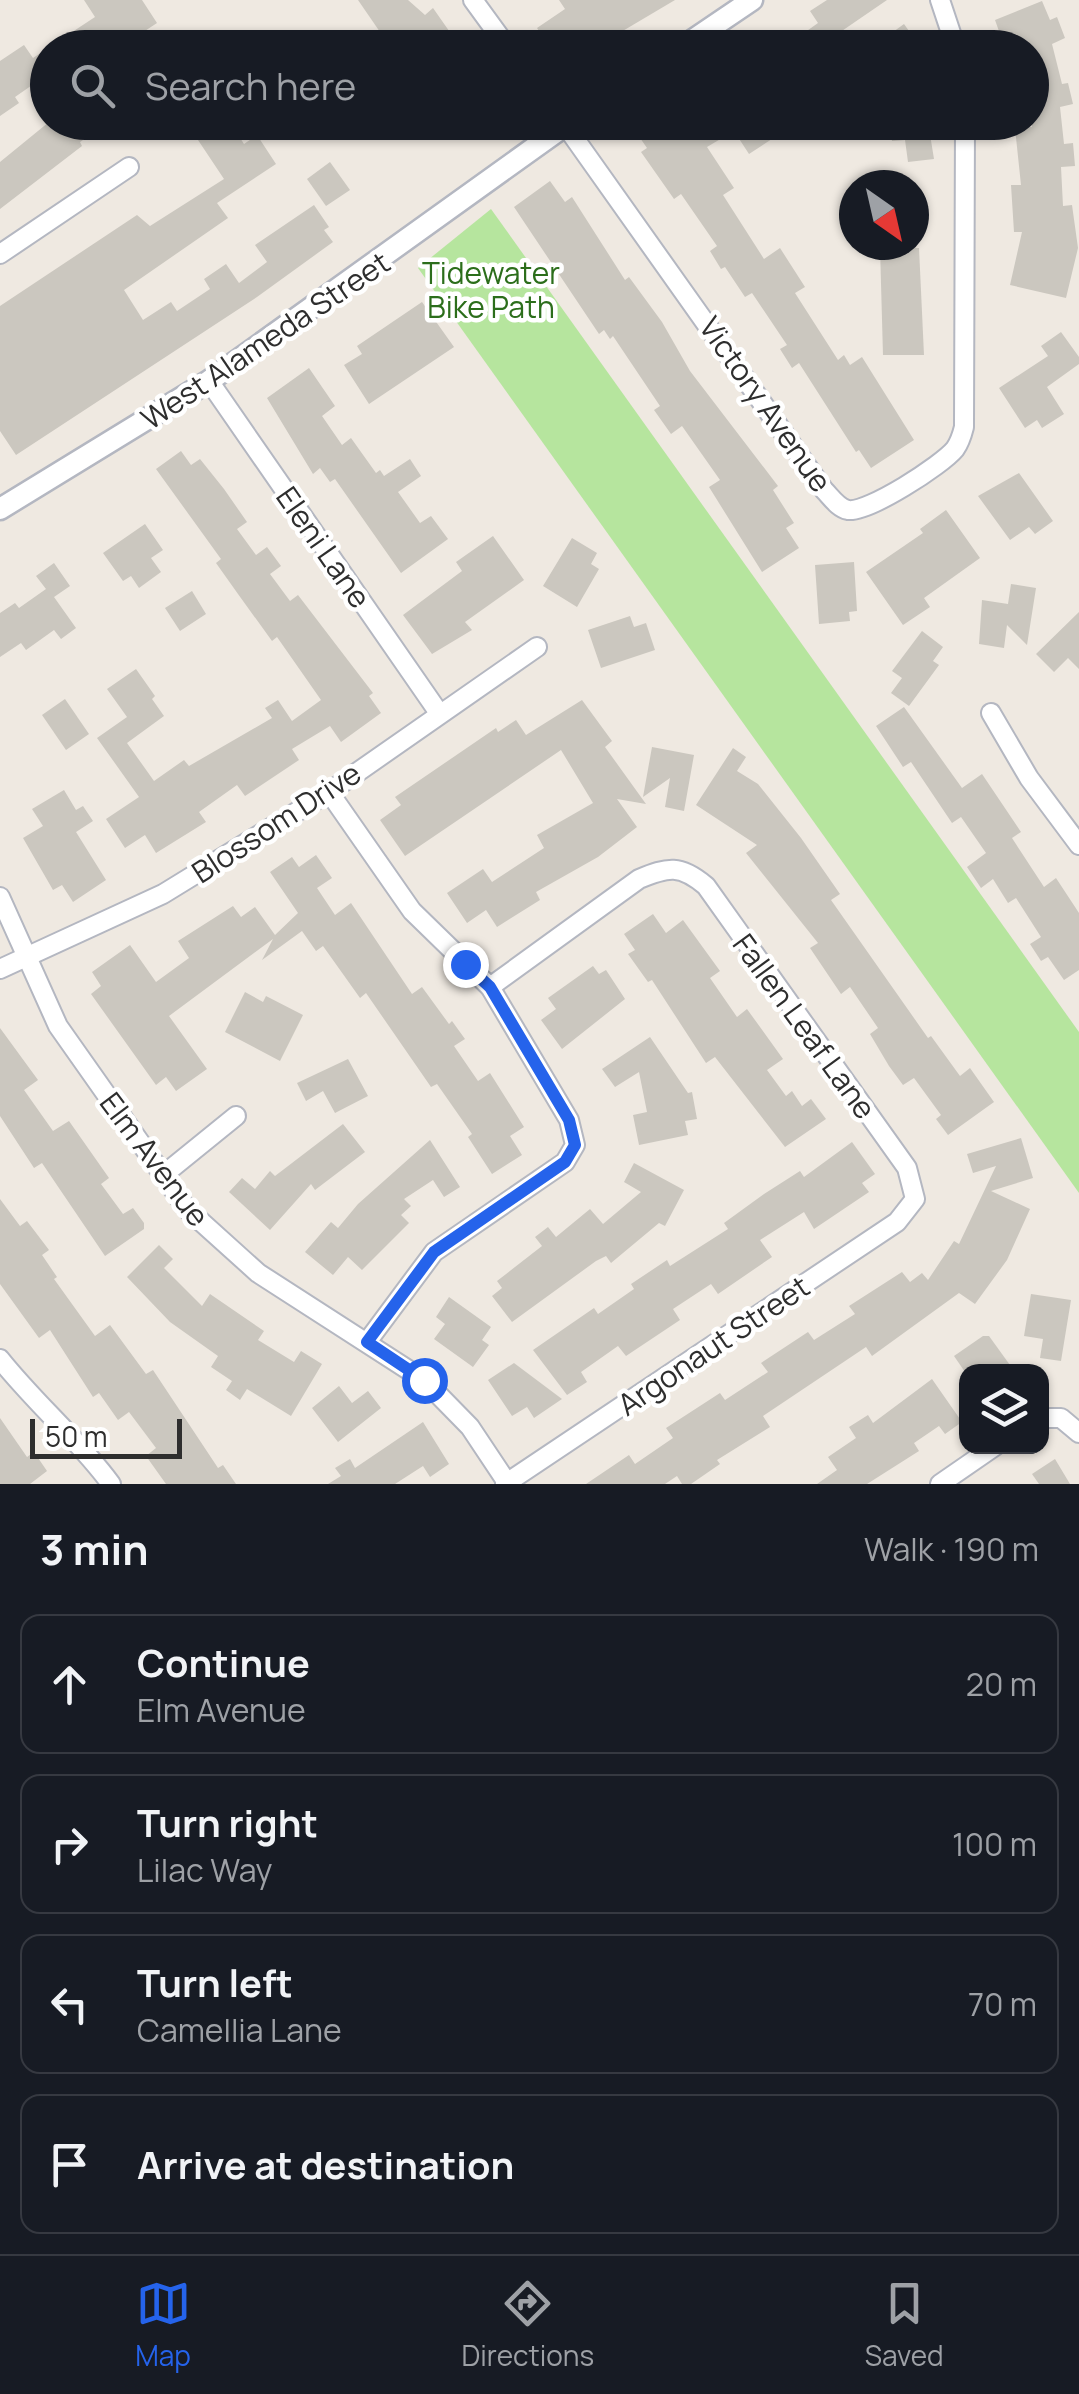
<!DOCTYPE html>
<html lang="en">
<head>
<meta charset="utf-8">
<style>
  :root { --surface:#171b24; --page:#20242c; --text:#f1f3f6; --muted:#9ea1a6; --line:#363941; --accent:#2563eb }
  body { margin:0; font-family:Manrope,sans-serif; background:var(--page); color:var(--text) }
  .controls { position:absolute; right:30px; bottom:30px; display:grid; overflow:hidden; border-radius:20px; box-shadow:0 2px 8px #0004 }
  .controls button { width:90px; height:90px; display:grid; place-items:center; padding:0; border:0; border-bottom:2px solid var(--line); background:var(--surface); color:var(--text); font:50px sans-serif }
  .compass { position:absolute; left:839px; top:170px; width:90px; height:90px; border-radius:50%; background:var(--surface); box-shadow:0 2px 8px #0004; rotate:146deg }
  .scale { position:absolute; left:30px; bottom:25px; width:152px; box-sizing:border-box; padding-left:10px; border:5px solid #2e2e2e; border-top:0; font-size:28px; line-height:35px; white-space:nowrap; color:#2e2e2e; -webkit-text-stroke:8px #fff; paint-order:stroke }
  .stop { position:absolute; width:30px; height:30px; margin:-22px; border:8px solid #2563eb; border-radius:50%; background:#fff }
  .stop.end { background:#2563eb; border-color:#fff; box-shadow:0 2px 10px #0008 }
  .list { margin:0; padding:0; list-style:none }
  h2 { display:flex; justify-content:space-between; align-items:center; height:130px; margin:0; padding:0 40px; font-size:42px }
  h2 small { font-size:32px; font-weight:400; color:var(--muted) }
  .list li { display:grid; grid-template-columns:65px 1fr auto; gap:30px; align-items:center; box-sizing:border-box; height:140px; margin:0 20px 20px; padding:0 20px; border:2px solid var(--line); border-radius:20px }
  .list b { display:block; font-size:38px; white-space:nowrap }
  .list p { margin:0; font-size:32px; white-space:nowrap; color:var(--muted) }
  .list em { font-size:32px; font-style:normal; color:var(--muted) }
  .icon { flex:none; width:55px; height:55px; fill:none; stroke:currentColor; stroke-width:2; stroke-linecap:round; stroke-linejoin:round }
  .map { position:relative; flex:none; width:1079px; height:1484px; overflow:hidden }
  .search { position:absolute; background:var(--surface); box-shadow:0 2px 8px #0004; left:30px; right:30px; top:30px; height:110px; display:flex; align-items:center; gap:25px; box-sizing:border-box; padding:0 35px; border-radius:55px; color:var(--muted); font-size:38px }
  .sheet { height:770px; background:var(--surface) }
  nav { display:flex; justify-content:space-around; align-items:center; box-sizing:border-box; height:140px; border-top:2px solid var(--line); background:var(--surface); font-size:28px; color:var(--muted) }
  nav a { display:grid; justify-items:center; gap:5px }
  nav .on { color:var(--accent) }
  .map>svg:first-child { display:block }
  .green { fill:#b6e59e }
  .building { fill:#cbc7bf }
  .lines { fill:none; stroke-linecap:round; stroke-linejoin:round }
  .minor-casing { stroke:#b4b7c1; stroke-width:22 }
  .tertiary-casing { stroke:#b4b7c1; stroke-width:25 }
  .minor { stroke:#fff; stroke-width:18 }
  .tertiary { stroke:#fff; stroke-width:20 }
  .route { stroke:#2563eb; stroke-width:12 }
  .labels { text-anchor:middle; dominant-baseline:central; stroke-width:9; stroke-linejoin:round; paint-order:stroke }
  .park-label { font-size:30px; fill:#2c6e1b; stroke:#fff }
  .street-label { font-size:30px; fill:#2e2e2e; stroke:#fff }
</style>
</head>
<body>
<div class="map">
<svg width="1079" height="1484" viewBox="0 0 1079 1484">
  <rect width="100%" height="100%" fill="#efe9e1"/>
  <polygon class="green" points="491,209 1079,1032 1079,1193 418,268"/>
  <g class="building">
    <polygon points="84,0 142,0 157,23 119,48 48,48 95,17"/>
    <polygon points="358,0 408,0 425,15 433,8 461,48 391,48"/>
    <polygon points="559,0 675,0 594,48 550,48 537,28 565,9"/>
    <polygon points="827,0 887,0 817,48 783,48 818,23 810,11"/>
    <polygon points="1042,1 1050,20 1057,17 1065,38 1052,44 1062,84 1068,83 1073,104 1060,107 1064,144 1073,143 1075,166 1061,167 1063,206 1072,205 1078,248 1066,298 1010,285 1022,232 1014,232 1011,185 1021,185 1015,128 1032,127 1032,48 1005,48 995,20"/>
    <polygon points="904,24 921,48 871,48"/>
    <polygon points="24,45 33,58 48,48 48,74 15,97 19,103 0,116 0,61"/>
    <polygon points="49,122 79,122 89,136 80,142 82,146 0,209 0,162"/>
    <polygon points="186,122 230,122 244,144 257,135 276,164 217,203 228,218 124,290 143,320 171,302 177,311 210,289 204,279 226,264 239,283 267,262 255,245 314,205 329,227 324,230 333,242 257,297 16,455 0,431 0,306 137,215 150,226 224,179"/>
    <polygon points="629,122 774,122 781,133 749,154 734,131 707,147 734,188 723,195 764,259 780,248 805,287 795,293 838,360 844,355 850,365 862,357 914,440 871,468 859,450 856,452 799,363 792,368 780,349 787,345 752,293 745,297 725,267 721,269 710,251 717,246 681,194 674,199 641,152 647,148"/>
    <polygon points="889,122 928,122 934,159 908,162 905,140 892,141"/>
    <polygon points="330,162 350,190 326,206 307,179"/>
    <polygon points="550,181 565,202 572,197 625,280 629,277 662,322 690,371 778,486 773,490 794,523 786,528 799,548 762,572 709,487 720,480 682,426 671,434 654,410 660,406 613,336 610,339 604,330 599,334 514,207"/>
    <polygon points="880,247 919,248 924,355 883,355"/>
    <polygon points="422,302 454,347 369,404 344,365 362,354 357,346"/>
    <polygon points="1061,332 1079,357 1079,364 1047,387 1064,414 1042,428 1037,420 1025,428 999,388 1048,356 1041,346"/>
    <polygon points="309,368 335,406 322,416 342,445 351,438 376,473 380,470 384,476 410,459 421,476 398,492 420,523 431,516 448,539 401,573 335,479 330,482 320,468 313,474 267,398"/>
    <polygon points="181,451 191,465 200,459 224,489 247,522 237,529 256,555 267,547 281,566 270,574 290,601 298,595 373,693 369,696 381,713 341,742 330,726 292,749 299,760 245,796 237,785 199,812 206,822 156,853 145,835 125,848 106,819 139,797 97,738 127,717 107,689 136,669 155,696 152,699 164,716 127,743 154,781 184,760 189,766 272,718 265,708 278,700 292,721 321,700 277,637 272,641 238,594 216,563 221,559 156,469"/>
    <polygon points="1019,473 1053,521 1035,534 1029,527 1010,540 978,496"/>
    <polygon points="946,510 980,558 924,598 930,607 903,625 866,572 923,533 920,529"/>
    <polygon points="145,524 163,550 151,558 161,572 139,588 131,576 123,581 103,553"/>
    <polygon points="493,536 524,580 465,622 472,630 432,654 403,615 462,571 456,562"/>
    <polygon points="572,538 597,553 591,564 599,569 577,607 543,586"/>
    <polygon points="854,562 857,611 849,612 850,621 819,624 815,565"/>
    <polygon points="54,563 70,586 54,597 76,628 61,639 54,630 26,650 21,643 0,657 0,613 15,603 19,608 46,589 36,576"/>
    <polygon points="1011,584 1036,588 1027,645 1007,625 1004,648 979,644 982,600 1008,604"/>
    <polygon points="192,591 206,614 180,631 165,608"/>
    <polygon points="1079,612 1079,669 1068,658 1054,672 1036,654"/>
    <polygon points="630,616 634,627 646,623 655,650 601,668 588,630"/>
    <polygon points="922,631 943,647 933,661 939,665 909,706 891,693 902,678 892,671"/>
    <polygon points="65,699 89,734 66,750 42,715"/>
    <polygon points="582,700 612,741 605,747 646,804 617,799 637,827 598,857 536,892 540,900 497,927 486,910 467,923 447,893 483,869 492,882 544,848 537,835 593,803 561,750 405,856 380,820 401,805 395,797 496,728 498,732 516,720 526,735"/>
    <polygon points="904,707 962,788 982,774 1021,832 1012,838 1044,887 1056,878 1079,913 1079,970 1064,980 1048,957 1041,961 1030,944 1041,937 1016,898 1008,903 993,879 981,888 967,867 986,853 961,817 952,823 911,762 903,767 876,726"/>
    <polygon points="652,747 694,755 684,811 665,807 670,778 643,797"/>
    <polygon points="733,748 746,757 737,771 758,784 801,838 840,894 831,900 928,1038 931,1036 960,1076 970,1068 994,1102 948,1135 936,1119 941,1115 914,1078 903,1085 889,1066 870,1034 878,1028 850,987 841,994 810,948 818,943 746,853 757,845 696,805"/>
    <polygon points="64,790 76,810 83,806 93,821 76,832 106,880 73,902 62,885 53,890 23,838 43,826 32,809"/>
    <polygon points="316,855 332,878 317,888 335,915 351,903 412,994 422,987 449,1024 452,1021 465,1039 454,1046 478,1081 490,1073 524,1127 510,1136 522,1155 492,1174 468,1137 472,1134 437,1084 431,1087 366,993 360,998 323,946 316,951 302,931 262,960 273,939 169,1016 207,1069 176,1091 166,1077 156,1085 91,994 101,986 92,972 130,945 156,982 189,958 178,941 233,906 241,917 255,907 275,935 298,913 270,872 292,857 299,867"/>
    <polygon points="653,914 666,933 683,920 720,971 710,978 737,1017 747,1009 783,1059 767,1070 786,1096 792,1091 802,1106 811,1099 826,1119 785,1147 715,1057 706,1063 652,980 648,982 628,954 635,950 624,934"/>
    <polygon points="593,966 599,974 606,970 625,999 562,1049 541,1020 556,1009 548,998"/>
    <polygon points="245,992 263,1002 266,996 303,1015 280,1061 225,1032"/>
    <polygon points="0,1028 38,1080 24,1090 53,1131 69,1121 109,1178 101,1184 123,1214 133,1208 144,1223 144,1229 105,1256 42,1163 34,1168 0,1116"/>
    <polygon points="650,1037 688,1093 692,1092 697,1119 685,1121 688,1135 639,1145 633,1115 647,1112 639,1072 615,1087 602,1069"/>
    <polygon points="348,1059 368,1096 335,1113 323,1091 306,1101 297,1083"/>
    <polygon points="343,1124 365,1152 315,1190 311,1184 270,1230 229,1192 242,1178 255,1189 270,1171 275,1176"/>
    <polygon points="1021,1138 1033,1178 991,1191 1030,1209 1007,1260 975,1304 959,1293 872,1356 866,1347 763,1416 770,1427 717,1460 720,1464 691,1484 682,1484 677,1476 665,1484 586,1484 629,1455 635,1464 673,1438 666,1428 720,1393 725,1400 768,1372 761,1363 808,1332 814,1340 855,1314 849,1306 902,1272 910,1282 922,1273 928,1280 954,1241 959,1244 996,1166 973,1173 967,1154"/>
    <polygon points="430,1140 460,1187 444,1197 433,1180 404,1199 411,1206 401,1215 409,1223 362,1270 348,1257 333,1275 305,1252 331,1222 338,1228 358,1204"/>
    <polygon points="852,1142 875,1174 862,1183 869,1192 814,1229 804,1212 760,1240 772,1257 718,1294 711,1284 673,1309 680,1320 626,1356 618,1346 581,1372 587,1382 567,1395 533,1350 594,1308 598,1314 634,1289 631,1284 667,1260 670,1266 728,1229 724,1223 764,1194 800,1171 804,1177"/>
    <polygon points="634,1163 684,1190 665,1226 659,1223 611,1263 606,1256 596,1261 512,1322 492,1296 502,1288 497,1281 542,1246 535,1237 548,1227 556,1237 590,1209 603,1224 641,1192 624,1182"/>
    <polygon points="0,1199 20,1226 27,1221 49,1250 42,1255 57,1277 54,1279 95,1336 110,1325 146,1374 153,1370 218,1468 223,1465 236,1484 166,1484 146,1456 156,1448 129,1412 118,1420 99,1393 93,1397 50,1330 39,1338 0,1284"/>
    <polygon points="159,1245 173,1259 164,1268 202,1306 210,1294 264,1331 258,1340 294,1362 301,1351 322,1364 291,1416 247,1389 240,1400 226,1390 232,1381 211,1367 218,1356 170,1322 127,1277"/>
    <polygon points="1031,1294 1071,1300 1061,1361 1040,1358 1043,1339 1024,1336"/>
    <polygon points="449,1297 491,1327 482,1340 489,1345 473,1367 434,1339 445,1324 436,1317"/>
    <polygon points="983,1336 989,1336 1015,1372 965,1372 954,1356"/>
    <polygon points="514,1363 562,1399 534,1418 527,1407 512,1416 488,1380"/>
    <polygon points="932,1379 962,1422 945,1434 939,1426 914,1443 919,1451 867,1484 817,1484 837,1470 828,1457 856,1438 849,1427 868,1415 873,1423"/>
    <polygon points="339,1386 352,1403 368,1391 381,1408 338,1442 312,1408"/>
    <polygon points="0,1418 27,1457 34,1452 47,1471 30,1484 0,1484"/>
    <polygon points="423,1422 449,1464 430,1477 423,1466 395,1484 328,1484 341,1476 335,1468 350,1459 355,1468"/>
    <polygon points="1055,1459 1070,1484 1039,1484 1032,1474"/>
  </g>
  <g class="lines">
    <g class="minor-casing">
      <g id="minor">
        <polyline points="473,0 508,48"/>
        <polyline points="940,0 956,48"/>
        <path d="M563 122 824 490C831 497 838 508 848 510 868 513 942 465 955 449 960 442 962 435 964 427L965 122"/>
        <polyline points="0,254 129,167"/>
        <polyline points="209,381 439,713"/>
        <polyline points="991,713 1029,778 1079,845"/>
        <polyline points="329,792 412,911 490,987 569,1120 575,1145 565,1162 434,1252 367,1342"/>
        <polyline points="0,897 58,1026 187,1209 258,1273 424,1380 470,1427 508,1484"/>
        <polyline points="0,969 163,894 329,792 537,647"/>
        <path d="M490 987 639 879C668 867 680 864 706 886L907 1168 915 1199 897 1222 505 1484"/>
        <polyline points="162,1176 236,1116"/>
        <path d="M0 1359C35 1403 78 1439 111 1484"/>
        <polyline points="1042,1418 1061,1418 1079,1433"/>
        <polyline points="940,1484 995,1446"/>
      </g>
    </g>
    <g class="tertiary-casing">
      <g id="tertiary">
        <polyline points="681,48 752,0"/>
        <polyline points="0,509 209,381 570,122"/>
      </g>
    </g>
    <use href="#minor" class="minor"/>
    <use href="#tertiary" class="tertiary"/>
  </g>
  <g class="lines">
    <polyline class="route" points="424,1380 367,1342 434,1252 565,1162 575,1145 569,1120 490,987 465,964"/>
  </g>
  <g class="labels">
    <g class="park-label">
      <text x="491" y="272">Tidewater<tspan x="491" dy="34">Bike Path</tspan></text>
    </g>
    <g class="street-label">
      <text transform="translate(265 340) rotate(-34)">West Alameda Street</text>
      <text transform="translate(766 404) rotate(55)">Victory Avenue</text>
      <text transform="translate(324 547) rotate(55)">Eleni Lane</text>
      <text transform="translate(276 822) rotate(-33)">Blossom Drive</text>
      <text transform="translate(805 1026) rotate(54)">Fallen Leaf Lane</text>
      <text transform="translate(155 1159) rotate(53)">Elm Avenue</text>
      <text transform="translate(713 1345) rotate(-34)">Argonaut Street</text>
    </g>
  </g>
</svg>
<div class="controls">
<button><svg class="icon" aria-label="layers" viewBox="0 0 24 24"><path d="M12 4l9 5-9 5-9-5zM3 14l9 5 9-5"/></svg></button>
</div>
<svg class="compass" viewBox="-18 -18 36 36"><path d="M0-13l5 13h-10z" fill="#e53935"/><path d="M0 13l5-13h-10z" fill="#9ea1a6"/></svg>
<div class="scale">50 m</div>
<div class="stop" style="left:424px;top:1380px"></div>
<div class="stop end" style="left:465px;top:964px"></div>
<div class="search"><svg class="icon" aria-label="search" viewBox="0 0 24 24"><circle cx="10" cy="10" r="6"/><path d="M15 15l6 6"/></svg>Search here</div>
</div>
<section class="sheet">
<h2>3 min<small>Walk · 190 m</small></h2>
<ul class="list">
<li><svg class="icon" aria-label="ahead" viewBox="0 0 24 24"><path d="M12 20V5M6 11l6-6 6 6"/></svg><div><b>Continue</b><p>Elm Avenue</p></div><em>20 m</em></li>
<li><svg class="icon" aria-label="right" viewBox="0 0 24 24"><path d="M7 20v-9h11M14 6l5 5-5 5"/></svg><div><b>Turn right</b><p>Lilac Way</p></div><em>100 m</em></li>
<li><svg class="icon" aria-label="left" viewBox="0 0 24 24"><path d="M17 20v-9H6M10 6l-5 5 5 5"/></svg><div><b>Turn left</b><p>Camellia Lane</p></div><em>70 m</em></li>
<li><svg class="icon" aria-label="arrive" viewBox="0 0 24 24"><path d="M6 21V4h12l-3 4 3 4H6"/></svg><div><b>Arrive at destination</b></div></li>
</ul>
</section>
<nav>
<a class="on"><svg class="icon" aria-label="map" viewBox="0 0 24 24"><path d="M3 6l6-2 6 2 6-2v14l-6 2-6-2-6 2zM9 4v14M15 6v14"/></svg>Map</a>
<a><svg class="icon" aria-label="directions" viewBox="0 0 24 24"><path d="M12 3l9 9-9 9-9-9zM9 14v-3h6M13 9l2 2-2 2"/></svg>Directions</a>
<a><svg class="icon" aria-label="saved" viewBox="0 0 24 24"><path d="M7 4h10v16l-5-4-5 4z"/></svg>Saved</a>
</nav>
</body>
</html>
